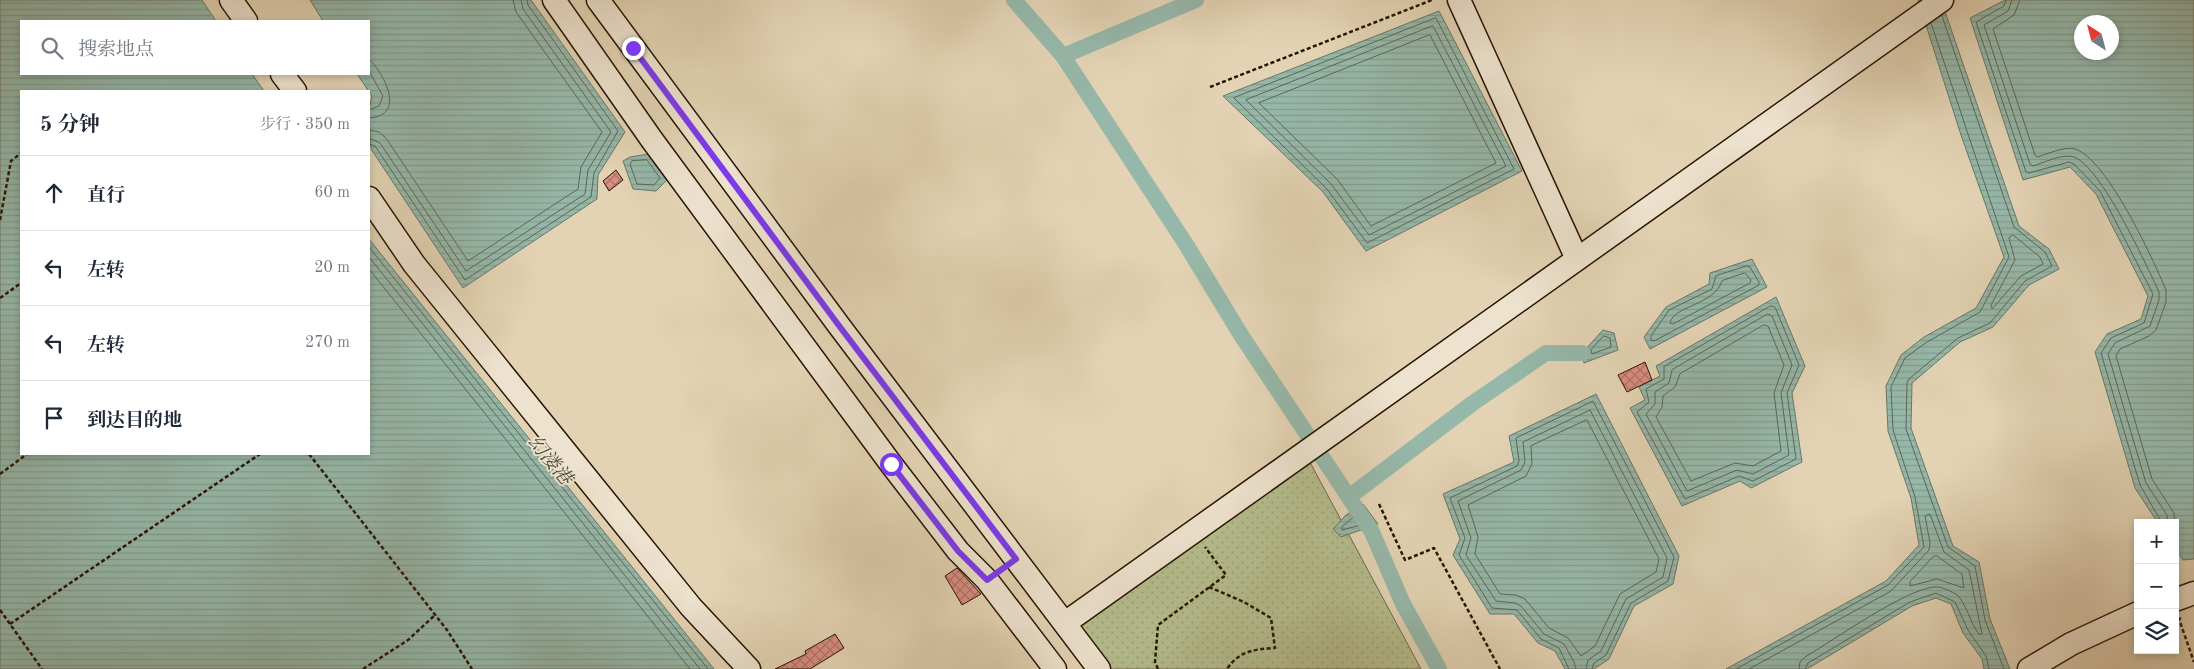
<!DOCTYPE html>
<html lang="zh">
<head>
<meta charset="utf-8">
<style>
  :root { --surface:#fff; --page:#f6f6f7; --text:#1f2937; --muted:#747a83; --line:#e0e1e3 }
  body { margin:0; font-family:"Old Standard TT","Noto Serif SC",serif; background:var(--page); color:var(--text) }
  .controls { position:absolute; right:15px; bottom:15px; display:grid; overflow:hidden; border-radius:0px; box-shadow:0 2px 8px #0003 }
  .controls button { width:45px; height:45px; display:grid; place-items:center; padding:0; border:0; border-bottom:1px solid var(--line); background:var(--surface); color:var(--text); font:25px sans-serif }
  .compass { position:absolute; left:2074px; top:15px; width:45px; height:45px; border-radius:50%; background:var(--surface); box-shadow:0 2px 8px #0003; rotate:324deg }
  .stop { position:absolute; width:15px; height:15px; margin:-11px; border:4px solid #7c3aed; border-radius:50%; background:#fff }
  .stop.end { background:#7c3aed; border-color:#fff; box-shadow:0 1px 5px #0008 }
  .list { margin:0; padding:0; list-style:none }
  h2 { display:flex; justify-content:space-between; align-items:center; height:65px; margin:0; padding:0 20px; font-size:21px }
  h2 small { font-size:16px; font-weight:400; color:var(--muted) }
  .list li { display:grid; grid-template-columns:32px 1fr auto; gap:15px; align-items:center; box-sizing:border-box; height:75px; padding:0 20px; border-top:1px solid var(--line) }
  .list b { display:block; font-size:19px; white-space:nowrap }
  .list em { font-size:16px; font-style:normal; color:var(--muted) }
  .icon { flex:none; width:28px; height:28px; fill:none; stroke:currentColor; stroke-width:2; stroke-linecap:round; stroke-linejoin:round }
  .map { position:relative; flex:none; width:2194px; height:669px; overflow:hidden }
  .search { position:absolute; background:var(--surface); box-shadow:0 2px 8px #0003; left:20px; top:20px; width:350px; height:55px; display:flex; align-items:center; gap:12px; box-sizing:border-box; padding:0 18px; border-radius:0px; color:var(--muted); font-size:19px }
  .panel { position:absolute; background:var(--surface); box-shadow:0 2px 8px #0003; left:20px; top:90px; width:350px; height:365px; border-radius:0px }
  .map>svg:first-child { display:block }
  .park { fill:url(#park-dots); stroke:#6d6846 }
  .water { fill:url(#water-rules); stroke:#697766; fill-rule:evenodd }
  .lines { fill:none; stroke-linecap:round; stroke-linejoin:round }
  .shore { stroke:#5e6655; stroke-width:1 }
  .canal { stroke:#96b8aa; stroke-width:16 }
  .building { fill:url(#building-cross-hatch); stroke:#261500 }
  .secondary-casing { stroke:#261500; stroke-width:25 }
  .path { stroke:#261500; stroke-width:2.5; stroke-dasharray:4 2.5; stroke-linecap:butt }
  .secondary { stroke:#ede2ce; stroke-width:22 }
  .route { stroke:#7c3aed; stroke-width:6 }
  .labels { text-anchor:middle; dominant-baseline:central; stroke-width:4; stroke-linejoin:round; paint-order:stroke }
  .water-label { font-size:19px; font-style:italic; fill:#4d4e3c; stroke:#ede2ce }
</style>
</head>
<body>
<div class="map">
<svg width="2194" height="669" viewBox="0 0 2194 669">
  <defs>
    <pattern id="park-dots" width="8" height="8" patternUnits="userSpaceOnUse" patternTransform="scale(1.25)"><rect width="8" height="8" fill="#b4bc8c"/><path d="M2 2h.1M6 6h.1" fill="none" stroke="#9ba177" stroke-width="1.8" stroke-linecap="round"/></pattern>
    <pattern id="water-rules" width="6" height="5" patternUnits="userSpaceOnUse" patternTransform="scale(1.25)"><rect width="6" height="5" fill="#96b8aa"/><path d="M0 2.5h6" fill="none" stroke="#819d90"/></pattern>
    <pattern id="building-cross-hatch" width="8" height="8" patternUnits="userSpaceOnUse" patternTransform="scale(1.25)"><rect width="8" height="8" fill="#da8d83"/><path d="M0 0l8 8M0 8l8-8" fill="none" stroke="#b17269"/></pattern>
  </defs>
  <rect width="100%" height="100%" fill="#e3d3b4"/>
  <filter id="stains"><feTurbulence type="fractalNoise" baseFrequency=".004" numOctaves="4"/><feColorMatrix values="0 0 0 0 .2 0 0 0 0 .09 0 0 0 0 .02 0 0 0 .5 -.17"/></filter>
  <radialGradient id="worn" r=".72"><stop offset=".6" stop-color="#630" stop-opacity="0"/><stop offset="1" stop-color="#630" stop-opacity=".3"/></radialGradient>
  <polygon class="park" points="1305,453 1421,669 1099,669 1065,623"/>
  <g class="water">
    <polygon points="0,0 202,0 216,21 21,21 21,74 252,74 264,91 21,91 21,454 369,454 369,239 714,669 0,669"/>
    <polygon points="310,0 531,0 625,132 598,175 597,199 463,288 371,149 369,110 372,96 357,74 369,74 369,21 323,21"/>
    <polygon points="1918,0 1941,0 2019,226 2049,249 2059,269 2029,285 1993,327 1960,342 1912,383 1911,428 1953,546 1979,562 1990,619 2010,669 1984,669 1982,659 1963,633 1951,604 1936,598 1912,606 1807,669 1726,669 1886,581 1919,545 1911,498 1888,431 1886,386 1901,355 1924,337 1976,308 2004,257 1961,135"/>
    <path d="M2005 0H2194V559L2183 560 2175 548V523H2158L2135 488 2095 352 2107 334 2141 319 2148 296 2096 194 2070 167 2023 180 1970 18ZM2082 22H2112V52H2082Z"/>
    <polygon points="1439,11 1522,171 1366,251 1323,192 1223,96"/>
    <polygon points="649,154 668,179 656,191 633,189 623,161 630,157"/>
    <polygon points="1752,259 1767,287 1650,349 1644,337 1666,307 1709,284 1710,273"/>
    <polygon points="1776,297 1805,366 1792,393 1802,462 1751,488 1740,481 1682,506 1630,408 1645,400 1639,387 1660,376 1656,366"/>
    <polygon points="1603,330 1614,333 1618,350 1584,363 1582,353"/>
    <polygon points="1596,394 1679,556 1673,584 1634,606 1609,659 1594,669 1565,669 1555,651 1538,643 1514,614 1490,614 1453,555 1460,539 1443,494 1514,462 1509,436"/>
    <polygon points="1363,504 1378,524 1341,537 1333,529 1346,515"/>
  </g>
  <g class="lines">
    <g class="shore">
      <polyline points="2006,0 2004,6 1976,22 2026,172 2029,173 2069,162 2074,164 2100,191 2153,294 2144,323 2111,338 2101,353 2140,485 2162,523"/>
      <path d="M2012 0 2008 11 1984 25 2030 164 2033 166C2043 163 2063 153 2074 157 2101 167 2146 264 2159 292V300L2150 326 2115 343 2108 354 2146 483 2167 515 2168 523"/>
      <path d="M2020 0 2014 15 1993 29 2035 155 2037 157C2048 154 2064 146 2075 149 2107 159 2153 259 2166 290V302L2156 330 2149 336 2120 349 2116 356 2152 479 2174 513 2175 527"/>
      <polyline points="1942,16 2014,227 2045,252 2052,266 2025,281 1990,323 1958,338 1909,379 1907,383 1906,429 1948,547 1975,566 1985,620 2004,669"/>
      <polygon points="1436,18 1514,169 1367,243 1327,189 1234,98"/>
      <polygon points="1433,26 1506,166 1369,235 1331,184 1246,100"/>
      <polygon points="1430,35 1496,163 1371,226 1337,179 1259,103"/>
      <path d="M369 59C384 73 407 116 369 118"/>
      <polyline points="369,71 383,96 379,106 369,110"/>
      <polyline points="369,130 379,132 386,138 468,261 578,189 581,167 602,132 516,12 513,0"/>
      <polyline points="369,138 380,143 466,271 585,194 588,170 611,132 523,9 521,0"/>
      <polyline points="369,144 375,146 465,280 591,197 594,173 618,131 528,5 527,0"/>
      <polygon points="647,160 660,178 654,185 637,184 630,164 632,161"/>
      <polygon points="2013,235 2040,257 2043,264 2021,276 1992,309 1991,305 2015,260 2009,238"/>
      <polyline points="369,247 708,669"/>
      <polyline points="369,257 700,669"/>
      <polygon points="1747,266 1750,267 1759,282 1759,285 1654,341 1651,340 1651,336 1669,310 1712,289 1716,276"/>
      <polyline points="369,269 690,669"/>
      <path d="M1745 273 1751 280 1750 283 1673 324 1670 323C1674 305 1714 306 1722 281Z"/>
      <polygon points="1771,306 1775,307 1799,365 1787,393 1796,459 1753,481 1739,476 1685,499 1637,412 1649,402 1646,389 1664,379 1664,367"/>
      <polygon points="1768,314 1772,316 1792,365 1781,393 1789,455 1753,474 1737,470 1687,491 1646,414 1655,404 1655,392 1669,383 1672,370"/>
      <polygon points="1764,325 1768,326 1784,365 1774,393 1781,451 1753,466 1735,463 1691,481 1656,417 1662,407 1663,396 1675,387 1680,374"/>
      <polygon points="1604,336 1610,338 1611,347 1592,354 1591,350"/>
      <polygon points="1587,420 1659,559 1656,572 1620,594 1595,646 1581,656 1568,638 1549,628 1525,599 1516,595 1500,594 1475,554 1478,537 1468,505 1526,476 1532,464 1531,446"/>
      <polygon points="1360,512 1368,519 1368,523 1342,530 1342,527"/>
      <polygon points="1934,556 1937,556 1962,574 1964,588 1937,579 1910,586 1910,582"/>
      <polyline points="1569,669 1559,648 1541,639 1517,610 1492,608 1459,555 1465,538 1450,498 1517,466 1519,461 1516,438 1593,401 1674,557 1668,581 1631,603 1606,655 1594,663 1592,669"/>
      <polyline points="1576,669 1574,662 1564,644 1544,634 1521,606 1515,603 1496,601 1466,555 1471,538 1458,501 1521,470 1525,462 1523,442 1590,410 1667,558 1663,577 1626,599 1601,651 1588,660 1586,669"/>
      <polyline points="1736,669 1888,585 1924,547 1915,497 1893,430 1891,387 1905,358 1927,342 1980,312 2009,257 1931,23"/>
      <path d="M1749 669 1891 591 1929 550 1930 543 1925 516 1930 514 1944 552 1969 570 1982 634H1979C1971 625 1965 600 1956 594 1950 591 1941 586 1934 587 1904 590 1834 640 1805 657L1800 662 1799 669"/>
      <polyline points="1805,669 1808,663 1910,602 1936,593 1955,602 1968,630 1986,656 1989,669"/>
    </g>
    <g class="canal">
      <polyline points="1014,0 1063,56 1187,246 1241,335 1372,532 1403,604 1439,669"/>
      <polyline points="1063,56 1196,0"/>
      <polyline points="1349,497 1473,403 1546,353 1582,353"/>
    </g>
  </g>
  <g class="building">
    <polygon points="616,170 623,180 609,191 603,181"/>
    <polygon points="1645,362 1652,380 1627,392 1618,375"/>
    <polygon points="957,568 981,594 962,605 945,576"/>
    <polygon points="835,634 844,648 810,669 775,669 806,654 805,651"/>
  </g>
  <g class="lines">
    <g class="secondary-casing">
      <g id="secondary">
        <polyline points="231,0 246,21"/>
        <polyline points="554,0 652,140 891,464 958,551 987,580 1055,669"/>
        <polyline points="598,0 840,327 1099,669"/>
        <polyline points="1459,0 1577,259"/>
        <polyline points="282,74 295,91"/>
        <polyline points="369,198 414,264 691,607 749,669"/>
        <polyline points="2175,600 2194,593"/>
        <polyline points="1065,623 1942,0"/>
        <polyline points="2029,669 2071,644 2138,613"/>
      </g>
    </g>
    <g class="path">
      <polyline points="1210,87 1432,0"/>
      <polyline points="0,220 11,161 21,153"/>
      <polyline points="0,298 21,283"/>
      <polyline points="309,454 447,630 472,669"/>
      <polyline points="0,474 27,454"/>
      <polyline points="1379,504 1405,560 1434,548 1500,669"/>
      <path d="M1209 587 1244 602 1271 618 1275 648C1255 649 1239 651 1227 669"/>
      <polyline points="0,610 42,669"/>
      <polyline points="2181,618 2179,619 2194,662"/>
      <polyline points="10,624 260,454"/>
      <polyline points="363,669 408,640 435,615"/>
      <polyline points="1158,669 1155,662 1158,625 1226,575 1205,547"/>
    </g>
    <use href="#secondary" class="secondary"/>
  </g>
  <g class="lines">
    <polyline class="route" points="633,48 840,327 1016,559 987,580 958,551 891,464"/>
  </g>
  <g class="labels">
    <g class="water-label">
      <text transform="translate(549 461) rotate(50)">幻溇港</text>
    </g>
  </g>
  <rect width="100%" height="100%" filter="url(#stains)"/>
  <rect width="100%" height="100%" fill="url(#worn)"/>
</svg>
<div class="controls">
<button>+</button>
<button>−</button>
<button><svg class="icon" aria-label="layers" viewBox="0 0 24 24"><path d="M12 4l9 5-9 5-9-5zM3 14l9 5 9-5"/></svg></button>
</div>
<svg class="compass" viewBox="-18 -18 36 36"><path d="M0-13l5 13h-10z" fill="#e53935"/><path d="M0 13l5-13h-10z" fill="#747a83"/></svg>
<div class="stop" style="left:891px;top:464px"></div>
<div class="stop end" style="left:633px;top:48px"></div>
<div class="search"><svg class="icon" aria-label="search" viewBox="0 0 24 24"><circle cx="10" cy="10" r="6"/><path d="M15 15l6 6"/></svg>搜索地点</div>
<section class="panel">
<h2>5 分钟<small>步行 · 350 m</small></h2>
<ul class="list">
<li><svg class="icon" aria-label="ahead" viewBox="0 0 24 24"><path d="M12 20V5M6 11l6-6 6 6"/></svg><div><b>直行</b></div><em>60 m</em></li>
<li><svg class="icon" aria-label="left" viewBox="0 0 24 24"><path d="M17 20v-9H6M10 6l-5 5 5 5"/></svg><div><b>左转</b></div><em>20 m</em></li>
<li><svg class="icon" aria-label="left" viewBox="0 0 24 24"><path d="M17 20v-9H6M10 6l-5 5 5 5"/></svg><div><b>左转</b></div><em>270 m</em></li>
<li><svg class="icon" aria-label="arrive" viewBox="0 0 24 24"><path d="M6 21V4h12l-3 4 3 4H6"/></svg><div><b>到达目的地</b></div></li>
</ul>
</section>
</div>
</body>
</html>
